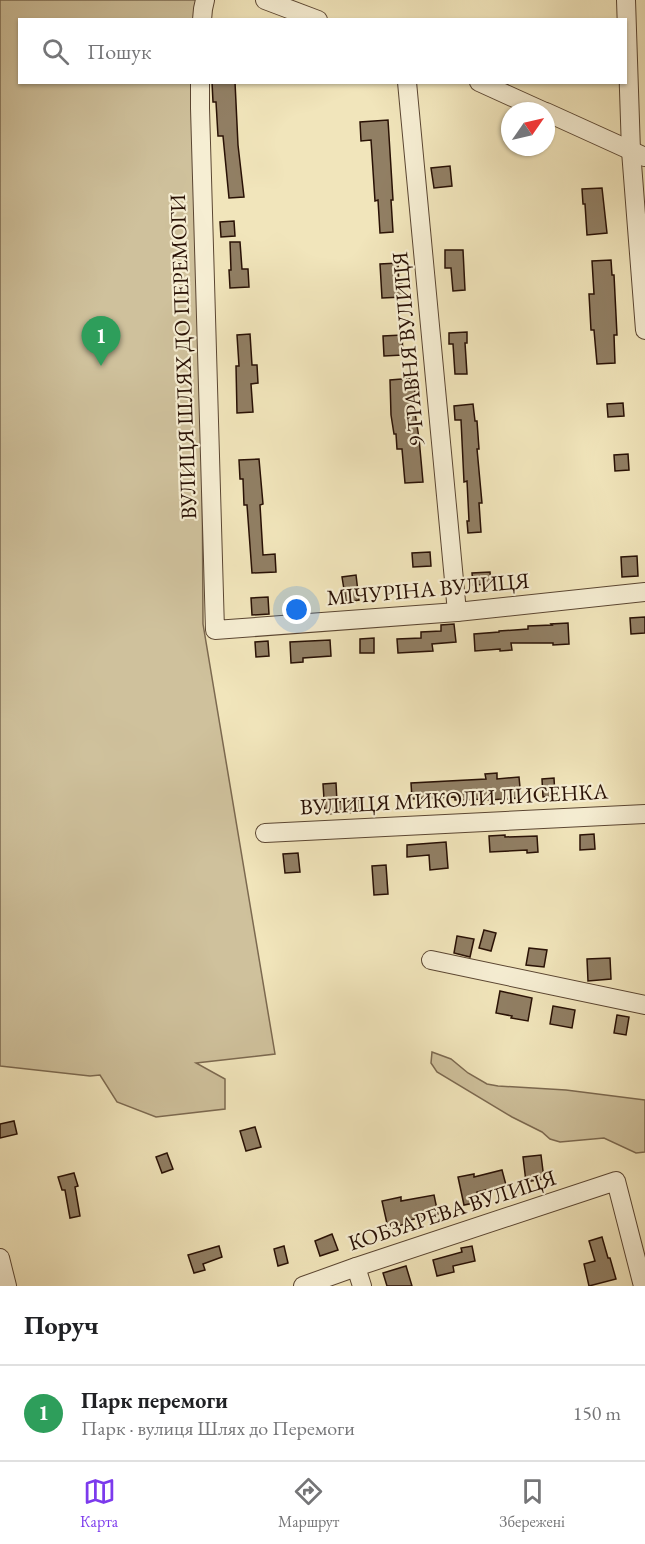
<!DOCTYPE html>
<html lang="uk">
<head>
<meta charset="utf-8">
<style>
  :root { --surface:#fff; --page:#f6f6f6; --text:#202124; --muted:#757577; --line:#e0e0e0; --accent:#7c3aed }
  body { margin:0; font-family:"EB Garamond",serif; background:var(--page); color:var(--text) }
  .compass { position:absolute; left:501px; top:102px; width:54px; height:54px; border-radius:50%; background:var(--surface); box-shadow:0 2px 4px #0004; rotate:56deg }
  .you { position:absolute; left:297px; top:610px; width:21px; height:21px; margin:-15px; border:4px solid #fff; border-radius:50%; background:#1a73e8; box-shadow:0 0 0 9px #1a73e833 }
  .badge { display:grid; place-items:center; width:39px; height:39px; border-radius:50%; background:var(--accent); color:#fff; font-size:20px; font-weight:700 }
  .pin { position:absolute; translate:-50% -50px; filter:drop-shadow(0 2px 3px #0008) }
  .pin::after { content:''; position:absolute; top:32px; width:21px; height:18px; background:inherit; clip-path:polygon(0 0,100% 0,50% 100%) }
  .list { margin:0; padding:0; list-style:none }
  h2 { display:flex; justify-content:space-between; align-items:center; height:78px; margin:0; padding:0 24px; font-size:26px }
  h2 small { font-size:20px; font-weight:400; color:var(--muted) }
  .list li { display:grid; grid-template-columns:39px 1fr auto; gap:18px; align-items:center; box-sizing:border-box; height:96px; padding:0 24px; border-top:2px solid var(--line) }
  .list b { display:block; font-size:22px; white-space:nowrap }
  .list p { margin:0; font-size:20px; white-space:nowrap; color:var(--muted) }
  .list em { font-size:20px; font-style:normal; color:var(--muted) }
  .icon { flex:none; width:33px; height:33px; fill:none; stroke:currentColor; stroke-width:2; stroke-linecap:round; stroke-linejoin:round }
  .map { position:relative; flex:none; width:645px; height:1286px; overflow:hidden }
  .search { position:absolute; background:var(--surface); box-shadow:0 2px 4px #0004; left:18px; right:18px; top:18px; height:66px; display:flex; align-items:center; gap:15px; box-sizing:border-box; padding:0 21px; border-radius:0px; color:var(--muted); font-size:22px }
  .sheet { height:174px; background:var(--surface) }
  nav { display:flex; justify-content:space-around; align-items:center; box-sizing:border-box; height:84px; border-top:2px solid var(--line); background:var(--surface); font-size:16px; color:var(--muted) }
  nav a { display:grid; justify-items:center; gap:3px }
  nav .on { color:var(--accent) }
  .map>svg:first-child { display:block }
  .green { fill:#cfc19c; stroke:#7c6950; stroke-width:1.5 }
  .building { fill:#917f64; stroke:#291105; stroke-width:1.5 }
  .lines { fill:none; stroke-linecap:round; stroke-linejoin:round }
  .minor-casing { stroke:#5b4632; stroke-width:20 }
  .minor { stroke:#f6eed3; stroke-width:18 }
  .labels { text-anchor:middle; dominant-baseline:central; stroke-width:4.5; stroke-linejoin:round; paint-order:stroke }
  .street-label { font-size:22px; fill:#291105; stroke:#f6eed3 }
</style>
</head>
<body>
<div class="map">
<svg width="645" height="1286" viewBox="0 0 645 1286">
  <rect width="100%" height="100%" fill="#f1e5bb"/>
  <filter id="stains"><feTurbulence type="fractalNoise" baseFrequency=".00333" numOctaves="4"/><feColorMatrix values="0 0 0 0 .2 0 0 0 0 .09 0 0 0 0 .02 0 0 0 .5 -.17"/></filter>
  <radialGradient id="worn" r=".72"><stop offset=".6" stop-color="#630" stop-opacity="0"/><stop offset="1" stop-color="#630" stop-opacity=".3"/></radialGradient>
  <g class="green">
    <polygon points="0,0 205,0 202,19 20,20 20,82 200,83 203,624 275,1054 196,1063 225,1079 225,1109 156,1117 117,1102 100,1075 90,1076 0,1066"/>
    <polygon points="432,1052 451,1059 468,1073 487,1084 498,1086 566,1090 645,1100 645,1152 636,1153 604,1138 560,1142 550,1139 542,1132 512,1117 437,1072 431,1063"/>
  </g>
  <g class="building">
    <polygon points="212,82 235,82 238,145 244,197 229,198 223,136 218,136 216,102 213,102"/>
    <polygon points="388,120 393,200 391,200 393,232 380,233 378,200 375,201 371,140 361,141 360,122"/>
    <polygon points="450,166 452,186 434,188 431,168"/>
    <polygon points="602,188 607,233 587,235 585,204 583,204 582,189"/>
    <polygon points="234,221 235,236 221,237 220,222"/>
    <polygon points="230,242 240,242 242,269 248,269 249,287 230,288 229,270 231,270"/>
    <polygon points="445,250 463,250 465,290 453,291 451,268 445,268"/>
    <polygon points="611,260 612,275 614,275 617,335 614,335 615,363 597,364 594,330 591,330 589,294 594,294 592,261"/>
    <polygon points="398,263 399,284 402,284 403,297 382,298 380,264"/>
    <polygon points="467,332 467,343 465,343 467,374 455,374 453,344 449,344 449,333"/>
    <polygon points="250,334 252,365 257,365 258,383 251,384 253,412 237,413 236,366 239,366 237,335"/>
    <polygon points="402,335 403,355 384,356 383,336"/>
    <polygon points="414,378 415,394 412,394 419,438 423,482 405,483 402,449 397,449 396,434 394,434 391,415 390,380"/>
    <polygon points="623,403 624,416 608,417 607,404"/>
    <polygon points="473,404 475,421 477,421 479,449 477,449 482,503 479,503 481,532 468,533 467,521 469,521 467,481 464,482 461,420 455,420 454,406"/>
    <polygon points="628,454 629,470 615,471 614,455"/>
    <polygon points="259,459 263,504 260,505 263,555 275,554 276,572 252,573 247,505 244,505 243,479 240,479 239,460"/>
    <polygon points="430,552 431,566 413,567 412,553"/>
    <polygon points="637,556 638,576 622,577 621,557"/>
    <polygon points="490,572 491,584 473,585 472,573"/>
    <polygon points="356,575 359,600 346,602 342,577"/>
    <polygon points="268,597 269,614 252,615 251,598"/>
    <polygon points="645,617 645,633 631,634 630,618"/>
    <polygon points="568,623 569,644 553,645 553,643 511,643 512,650 500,651 500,649 475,651 474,634 499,632 499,631 528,629 528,626 552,625 551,624"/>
    <polygon points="454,624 456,642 432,644 433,651 398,653 397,639 421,638 421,632 441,631 441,625"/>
    <polygon points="374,638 374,653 360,653 360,639"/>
    <polygon points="330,640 331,656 303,658 303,662 291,663 290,642"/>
    <polygon points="268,641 269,656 256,657 255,642"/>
    <polygon points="497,773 497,779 519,777 521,798 487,800 487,799 455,800 455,797 412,799 411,783 486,779 485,774"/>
    <polygon points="554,778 555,796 543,797 542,779"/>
    <polygon points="336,783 337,802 362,800 363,812 325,814 323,784"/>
    <polygon points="594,834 595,849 580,850 580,835"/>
    <polygon points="505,835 505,837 537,836 538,852 527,853 527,850 490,852 489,836"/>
    <polygon points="446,842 448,868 430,870 429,855 407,857 407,845"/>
    <polygon points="298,853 300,872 285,873 283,854"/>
    <polygon points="386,865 388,894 374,895 372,866"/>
    <polygon points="484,930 496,933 491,951 479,948"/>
    <polygon points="457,936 474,939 470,957 454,953"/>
    <polygon points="529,948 547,950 544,967 526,965"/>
    <polygon points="610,958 611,979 588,981 587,959"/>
    <polygon points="500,991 532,998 528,1021 511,1018 512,1016 496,1013"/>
    <polygon points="553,1006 575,1010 572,1028 550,1024"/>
    <polygon points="617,1015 629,1017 626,1035 614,1033"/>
    <polygon points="14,1121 17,1134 0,1138 0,1124"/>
    <polygon points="255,1127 261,1147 246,1151 240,1131"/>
    <polygon points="167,1153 173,1169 162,1173 156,1157"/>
    <polygon points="541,1155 544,1179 526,1182 523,1157"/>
    <polygon points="502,1170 506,1185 477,1192 479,1202 464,1205 458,1177 474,1174 474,1177"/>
    <polygon points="74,1173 78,1186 75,1187 80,1216 70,1218 65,1190 62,1190 58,1177"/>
    <polygon points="434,1195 438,1214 405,1221 406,1224 388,1228 382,1201 401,1197 401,1201"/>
    <polygon points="332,1234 338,1250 320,1256 315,1241"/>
    <polygon points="602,1237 608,1258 610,1258 616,1279 589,1286 584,1264 595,1261 589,1241"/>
    <polygon points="219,1246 222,1257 203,1264 205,1270 194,1273 188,1255"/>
    <polygon points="284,1246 288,1263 278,1266 274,1249"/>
    <polygon points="472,1246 475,1261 453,1266 454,1272 437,1276 433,1260 462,1252 461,1248"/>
    <polygon points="406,1266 412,1286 387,1286 383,1273"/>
  </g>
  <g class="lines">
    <g class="minor-casing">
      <g id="minor">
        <polyline points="265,0 318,20"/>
        <polyline points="626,0 631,151 645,330"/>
        <polyline points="202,20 203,9 205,0"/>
        <polyline points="200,82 200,108 215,630 457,612 645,592"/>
        <polyline points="407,82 457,612"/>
        <polyline points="479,82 543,111"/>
        <polyline points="546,112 645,157"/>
        <polyline points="265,833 645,814"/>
        <polyline points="431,960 645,1005"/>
        <polyline points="0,1258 7,1286"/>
        <polyline points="356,1267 362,1286"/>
        <polyline points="303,1286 356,1267 616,1181 643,1286"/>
      </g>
    </g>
    <use href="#minor" class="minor"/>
  </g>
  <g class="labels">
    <g class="street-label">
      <text transform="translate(408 349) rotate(-95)">9 ТРАВНЯ ВУЛИЦЯ</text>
      <text transform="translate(183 357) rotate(-92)">ВУЛИЦЯ ШЛЯХ ДО ПЕРЕМОГИ</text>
      <text transform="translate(428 589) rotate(-5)">МІЧУРІНА ВУЛИЦЯ</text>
      <text transform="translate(454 799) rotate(-3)">ВУЛИЦЯ МИКОЛИ ЛИСЕНКА</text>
      <text transform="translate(452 1210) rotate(-18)">КОБЗАРЕВА ВУЛИЦЯ</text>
    </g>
  </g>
  <rect width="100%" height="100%" filter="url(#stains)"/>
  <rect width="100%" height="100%" fill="url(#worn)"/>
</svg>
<svg class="compass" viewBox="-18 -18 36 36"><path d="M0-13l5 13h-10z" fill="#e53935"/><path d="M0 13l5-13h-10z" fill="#757577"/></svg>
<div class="you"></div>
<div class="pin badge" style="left:101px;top:366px;background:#2e9e5b">1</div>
<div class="search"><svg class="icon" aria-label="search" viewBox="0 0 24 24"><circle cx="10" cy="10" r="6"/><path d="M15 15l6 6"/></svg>Пошук</div>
</div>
<section class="sheet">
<h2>Поруч<small></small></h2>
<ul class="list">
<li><span class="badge" style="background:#2e9e5b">1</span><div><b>Парк перемоги</b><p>Парк · вулиця Шлях до Перемоги</p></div><em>150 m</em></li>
</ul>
</section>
<nav>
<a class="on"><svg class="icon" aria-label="map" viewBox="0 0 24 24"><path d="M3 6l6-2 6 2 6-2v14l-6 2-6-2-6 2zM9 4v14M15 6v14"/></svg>Карта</a>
<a><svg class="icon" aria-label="directions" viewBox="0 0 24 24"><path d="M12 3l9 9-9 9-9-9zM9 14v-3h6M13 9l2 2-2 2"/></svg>Маршрут</a>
<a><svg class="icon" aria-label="saved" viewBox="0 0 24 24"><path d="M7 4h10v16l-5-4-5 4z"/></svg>Збережені</a>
</nav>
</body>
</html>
